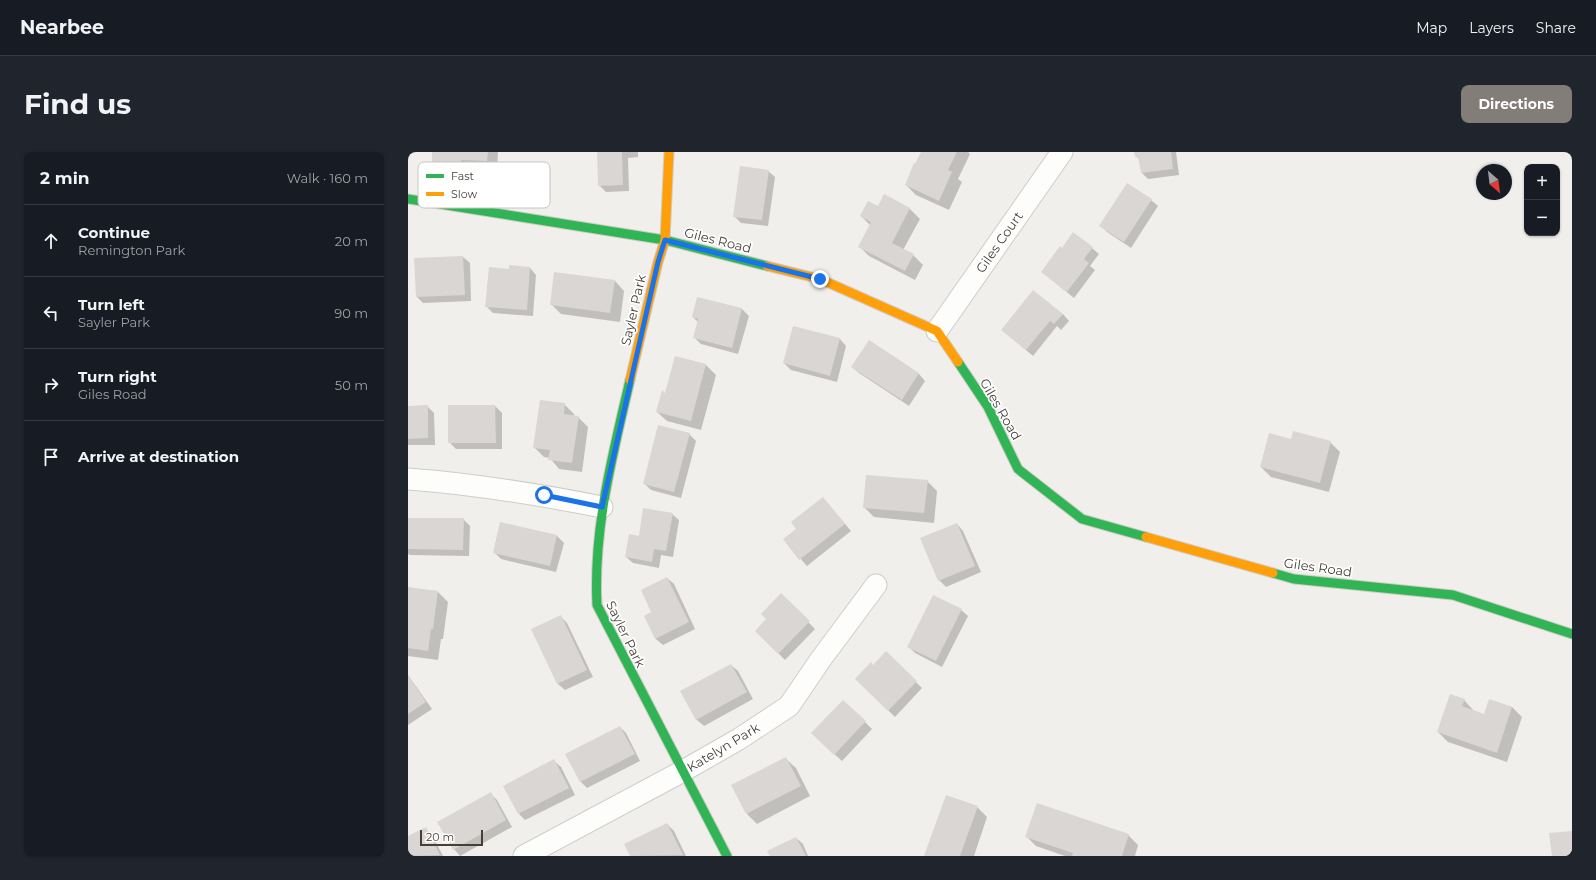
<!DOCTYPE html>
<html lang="en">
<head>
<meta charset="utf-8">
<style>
  :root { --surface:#171b24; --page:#20242c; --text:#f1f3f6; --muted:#9ea1a6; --line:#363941; --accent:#827d76 }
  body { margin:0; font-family:Montserrat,sans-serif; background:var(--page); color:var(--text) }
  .controls { position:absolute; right:12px; top:12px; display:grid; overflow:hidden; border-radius:8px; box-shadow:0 1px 3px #0004 }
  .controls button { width:36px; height:36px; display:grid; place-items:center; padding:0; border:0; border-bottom:1px solid var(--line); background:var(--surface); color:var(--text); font:20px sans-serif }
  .compass { position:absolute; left:1068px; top:12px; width:36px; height:36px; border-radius:50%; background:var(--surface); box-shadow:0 1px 3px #0004; rotate:152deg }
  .scale { position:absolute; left:12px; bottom:10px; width:63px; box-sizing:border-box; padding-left:4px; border:2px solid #473f37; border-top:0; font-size:11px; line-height:14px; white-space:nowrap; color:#473f37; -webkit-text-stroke:3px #fff; paint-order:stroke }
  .stop { position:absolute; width:12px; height:12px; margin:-9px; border:3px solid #1a73e8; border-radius:50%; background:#fff }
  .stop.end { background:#1a73e8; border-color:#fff; box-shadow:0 1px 4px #0008 }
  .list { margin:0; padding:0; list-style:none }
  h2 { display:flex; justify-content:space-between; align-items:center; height:52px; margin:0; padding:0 16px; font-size:17px }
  h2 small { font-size:13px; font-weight:400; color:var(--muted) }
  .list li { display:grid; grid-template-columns:26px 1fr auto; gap:12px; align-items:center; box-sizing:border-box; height:72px; padding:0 16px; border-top:1px solid var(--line) }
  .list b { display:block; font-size:15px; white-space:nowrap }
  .list p { margin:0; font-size:13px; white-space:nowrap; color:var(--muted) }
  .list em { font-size:13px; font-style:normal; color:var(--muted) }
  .icon { flex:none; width:22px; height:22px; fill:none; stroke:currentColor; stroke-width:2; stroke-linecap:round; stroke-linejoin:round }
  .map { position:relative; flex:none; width:1164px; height:704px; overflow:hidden; border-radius:8px }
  header { display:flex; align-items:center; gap:24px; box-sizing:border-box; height:56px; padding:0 20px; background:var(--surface); border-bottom:1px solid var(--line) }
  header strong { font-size:19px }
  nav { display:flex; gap:22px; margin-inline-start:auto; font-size:14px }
  .intro { display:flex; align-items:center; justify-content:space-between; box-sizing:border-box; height:96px; padding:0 24px }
  h1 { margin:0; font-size:28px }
  .button { padding:10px 18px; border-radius:8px; background:var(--accent); color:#fff; font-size:14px; font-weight:700 }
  main { display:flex; gap:24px; padding:0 24px }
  aside { flex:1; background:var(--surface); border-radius:8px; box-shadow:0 1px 3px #0004 }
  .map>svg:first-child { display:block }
  .shadow { fill:#0003 }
  .building { fill:#d9d6d3 }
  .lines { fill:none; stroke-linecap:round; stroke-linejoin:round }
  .street-casing { stroke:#cfcdc9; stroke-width:23 }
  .fast-casing { stroke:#d0cbc3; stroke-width:11 }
  .slow-casing { stroke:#d0cbc3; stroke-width:11 }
  .street { stroke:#fdfdfc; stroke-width:21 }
  .fast { stroke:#30b455; stroke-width:9 }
  .slow { stroke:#ff9f0a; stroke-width:9 }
  .route { stroke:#1a73e8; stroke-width:5 }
  .labels { text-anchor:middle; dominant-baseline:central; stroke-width:3.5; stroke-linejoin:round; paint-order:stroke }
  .street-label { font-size:13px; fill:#473f37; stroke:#fff }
  .key { fill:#fff; stroke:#c8c5c3; stroke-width:1 }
  .key-label { font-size:11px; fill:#473f37 }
</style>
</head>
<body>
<header>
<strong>Nearbee</strong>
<nav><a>Map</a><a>Layers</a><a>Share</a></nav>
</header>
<div class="intro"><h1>Find us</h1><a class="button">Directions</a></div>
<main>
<aside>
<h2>2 min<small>Walk · 160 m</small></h2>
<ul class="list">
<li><svg class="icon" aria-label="ahead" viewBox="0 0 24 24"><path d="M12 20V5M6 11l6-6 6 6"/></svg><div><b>Continue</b><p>Remington Park</p></div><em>20 m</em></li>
<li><svg class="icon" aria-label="left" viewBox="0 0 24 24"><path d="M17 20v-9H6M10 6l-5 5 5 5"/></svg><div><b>Turn left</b><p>Sayler Park</p></div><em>90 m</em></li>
<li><svg class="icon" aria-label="right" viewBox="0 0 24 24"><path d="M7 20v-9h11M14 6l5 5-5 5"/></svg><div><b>Turn right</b><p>Giles Road</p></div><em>50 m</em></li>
<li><svg class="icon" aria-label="arrive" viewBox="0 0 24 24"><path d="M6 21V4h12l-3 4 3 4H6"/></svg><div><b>Arrive at destination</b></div></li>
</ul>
</aside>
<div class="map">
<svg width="1164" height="704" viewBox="0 0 1164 704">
  <rect width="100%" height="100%" fill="#f1efec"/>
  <g class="shadow">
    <polygon points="25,0 90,0 89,19 62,18 62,23 35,22 25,12"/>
    <polygon points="190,0 230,0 230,5 220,6 221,39 198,40 191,33"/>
    <polygon points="514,0 560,0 562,2 550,27 554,30 541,58 508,43 498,33"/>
    <polygon points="727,0 768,0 771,23 740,27 734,21 732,8 728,4"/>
    <polygon points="360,19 367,25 360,74 333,71 326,64"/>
    <polygon points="477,43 502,57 512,67 495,98 505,103 515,113 507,128 461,104 451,94 462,73 453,64 470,55"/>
    <polygon points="743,48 750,54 723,96 699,80 692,73"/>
    <polygon points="684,96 691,102 682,114 687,118 666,146 634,120 654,97"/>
    <polygon points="55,105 62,111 63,149 15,151 8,144"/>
    <polygon points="122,116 128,123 125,164 85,161 78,154"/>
    <polygon points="207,129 216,139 212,170 153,162 143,152"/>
    <polygon points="290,146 334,157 341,164 330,202 293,192 286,185 290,170 285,165"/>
    <polygon points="655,162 661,169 653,178 649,174 625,204 594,178"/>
    <polygon points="432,187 438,194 429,230 383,218 376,211"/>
    <polygon points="461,190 511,222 517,229 501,254 451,221 444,215"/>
    <polygon points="267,205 298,213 308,223 293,278 259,269 249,260 258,243"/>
    <polygon points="156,252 166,262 166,265 170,265 180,275 174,320 151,317 142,306 136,305 126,295"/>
    <polygon points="19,254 26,261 27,293 0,293 0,255"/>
    <polygon points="87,254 94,261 94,297 48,297 41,290"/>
    <polygon points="281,282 288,289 273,346 243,338 236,331"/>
    <polygon points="884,288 922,290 932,300 921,340 863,325 853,315"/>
    <polygon points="519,329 529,339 526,371 466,365 456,355"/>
    <polygon points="415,346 443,379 399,414 376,388 390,377"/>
    <polygon points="264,362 271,368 265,405 253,403 251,416 225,411 218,405 231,385"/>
    <polygon points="0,367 55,367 62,374 61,404 2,403 0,402"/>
    <polygon points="93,371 149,384 156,391 148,420 93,407 86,400"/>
    <polygon points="549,372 555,379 573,420 538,435 531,428"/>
    <polygon points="259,426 266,432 287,477 255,493 248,487 237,464 245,461"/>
    <polygon points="0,436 30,440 40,450 35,487 33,487 30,508 0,504"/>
    <polygon points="373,443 407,477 377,508 348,479 359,467"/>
    <polygon points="553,458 560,464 534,515 507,501 500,494"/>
    <polygon points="152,464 159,471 185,525 157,538 150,532"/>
    <polygon points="478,501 514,536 487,565 448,527 465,514"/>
    <polygon points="323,513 330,519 345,547 296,574 289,568 274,540"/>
    <polygon points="0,523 24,557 0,573"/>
    <polygon points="1056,548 1066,559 1077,563 1082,548 1104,555 1114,565 1099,610 1040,590 1030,580"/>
    <polygon points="435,549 464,577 434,609 411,588"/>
    <polygon points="212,575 218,581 232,609 179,636 173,630 159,602"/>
    <polygon points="378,607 388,616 402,644 349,672 339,662"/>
    <polygon points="146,609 153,615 167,643 117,668 111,662"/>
    <polygon points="82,641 89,648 104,675 52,704 46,697"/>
    <polygon points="569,655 579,665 566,704 517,704"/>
    <polygon points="259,672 266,679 278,704 223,704 217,693"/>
    <polygon points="17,676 24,683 35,704 0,704 0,685"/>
    <polygon points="720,683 730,693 727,704 657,704 628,694 619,685"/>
    <polygon points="388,686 395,692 400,704 363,704"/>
  </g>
  <g class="building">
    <polygon points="24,0 80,0 79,9 53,8 53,14 24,13"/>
    <polygon points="189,0 214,0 215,33 190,34"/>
    <polygon points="513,0 549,0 540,18 544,20 531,49 497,33 506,11 507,12"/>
    <polygon points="726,0 763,0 765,17 733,21 730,4 727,5"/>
    <polygon points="332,14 361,18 354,68 325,65"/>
    <polygon points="719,31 744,47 716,90 691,74"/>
    <polygon points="476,42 502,56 484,91 506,102 497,119 450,95 463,70 452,64 460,49 470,54"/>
    <polygon points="665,80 685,95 676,107 681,111 659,140 633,120 652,94 654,96"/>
    <polygon points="55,104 57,143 8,145 6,106"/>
    <polygon points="101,113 122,115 119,158 77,155 81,115 101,117"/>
    <polygon points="146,120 207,128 202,161 142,153"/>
    <polygon points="625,138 655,162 646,172 642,169 618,198 593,178"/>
    <polygon points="289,145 334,156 324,196 285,186 290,167 284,165"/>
    <polygon points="385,174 432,186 422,224 375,211"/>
    <polygon points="461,188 511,221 494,248 443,215"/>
    <polygon points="267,204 298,212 283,269 248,260 254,238 257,241"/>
    <polygon points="132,248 157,251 156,262 171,264 164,311 140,308 142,298 125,296"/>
    <polygon points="20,253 20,286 0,287 0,254"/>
    <polygon points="40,253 87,253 88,291 40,291"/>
    <polygon points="250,273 282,281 266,340 235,332"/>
    <polygon points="885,279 923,289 912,331 852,315 861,281 883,287"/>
    <polygon points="458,323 520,328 516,361 455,356"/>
    <polygon points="415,345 437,372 391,408 375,387 388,377 383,370"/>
    <polygon points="235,356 265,361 258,399 246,397 244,410 217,405 221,382 231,384"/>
    <polygon points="0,366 56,366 55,398 0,397"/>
    <polygon points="92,370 149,383 142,414 85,401"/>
    <polygon points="549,371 567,414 530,429 512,386"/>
    <polygon points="259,425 281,470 247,487 236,464 243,460 233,438"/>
    <polygon points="0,435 30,439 25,477 23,477 20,499 0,496"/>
    <polygon points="373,441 402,469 370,502 347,479 358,467 353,462"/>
    <polygon points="525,443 554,457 528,509 499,495"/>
    <polygon points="153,463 179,518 149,532 123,477"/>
    <polygon points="478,499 509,529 480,559 447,527 463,510 465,513"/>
    <polygon points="323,512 339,540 288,568 272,539"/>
    <polygon points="0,523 18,550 0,562"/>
    <polygon points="1042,542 1057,547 1054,554 1076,562 1081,547 1104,555 1089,601 1029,580"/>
    <polygon points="435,548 458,569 426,603 403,581"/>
    <polygon points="212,574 227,602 172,630 157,602"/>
    <polygon points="378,605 393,634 338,662 323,633"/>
    <polygon points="146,607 161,636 110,662 95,634"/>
    <polygon points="83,640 98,668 45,698 29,670"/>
    <polygon points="538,643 570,654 552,704 516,704"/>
    <polygon points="629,651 721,682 714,704 664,704 665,701 617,685"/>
    <polygon points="259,671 275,703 222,704 216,692"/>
    <polygon points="18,675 32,703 0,704 0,684"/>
    <polygon points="1164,679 1164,704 1144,704 1141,681"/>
    <polygon points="388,685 398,704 362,704 359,699"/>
  </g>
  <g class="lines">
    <g class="street-casing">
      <g id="street">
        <polyline points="529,179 654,0"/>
        <path d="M0 327C65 332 129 342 194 355"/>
        <polyline points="116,704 275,619 331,587 381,554 413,507 468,433"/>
      </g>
    </g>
    <g class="fast-casing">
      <g id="fast">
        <polyline points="0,47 257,88 359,114"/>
        <polyline points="550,210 580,255 610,317 674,367 738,385"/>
        <path d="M222 228C205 302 185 376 189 453L319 704"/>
        <polyline points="865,421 886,427 1045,443 1164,482"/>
      </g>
    </g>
    <g class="slow-casing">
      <g id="slow">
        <polyline points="359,114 412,127 529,179 550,210"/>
        <polyline points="222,228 250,110 257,88 261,0"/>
        <polyline points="738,385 865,421"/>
      </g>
    </g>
    <use href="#street" class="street"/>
    <use href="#fast" class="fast"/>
    <use href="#slow" class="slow"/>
  </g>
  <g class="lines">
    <polyline class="route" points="136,343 194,355 250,110 257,88 412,127"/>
  </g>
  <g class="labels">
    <g class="street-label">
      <text transform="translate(310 88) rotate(14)">Giles Road</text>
      <text transform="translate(591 90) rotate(-55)">Giles Court</text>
      <text transform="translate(225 158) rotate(-77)">Sayler Park</text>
      <text transform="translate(593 257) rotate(60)">Giles Road</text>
      <text transform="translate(910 415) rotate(8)">Giles Road</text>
      <text transform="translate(218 482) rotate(64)">Sayler Park</text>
      <text transform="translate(315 595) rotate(-31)">Katelyn Park</text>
    </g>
  </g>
  <rect x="10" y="10" width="132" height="46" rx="6" class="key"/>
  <rect x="18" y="22" width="18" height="4" fill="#30b455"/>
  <rect x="18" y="40" width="18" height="4" fill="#ff9f0a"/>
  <g class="key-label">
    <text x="43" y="28">Fast</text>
    <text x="43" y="46">Slow</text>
  </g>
</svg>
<div class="controls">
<button>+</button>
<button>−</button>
</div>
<svg class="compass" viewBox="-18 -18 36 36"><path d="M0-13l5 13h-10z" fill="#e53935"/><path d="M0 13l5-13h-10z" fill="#9ea1a6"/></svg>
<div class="scale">20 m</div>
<div class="stop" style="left:136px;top:343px"></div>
<div class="stop end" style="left:412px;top:127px"></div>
</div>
</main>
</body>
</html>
